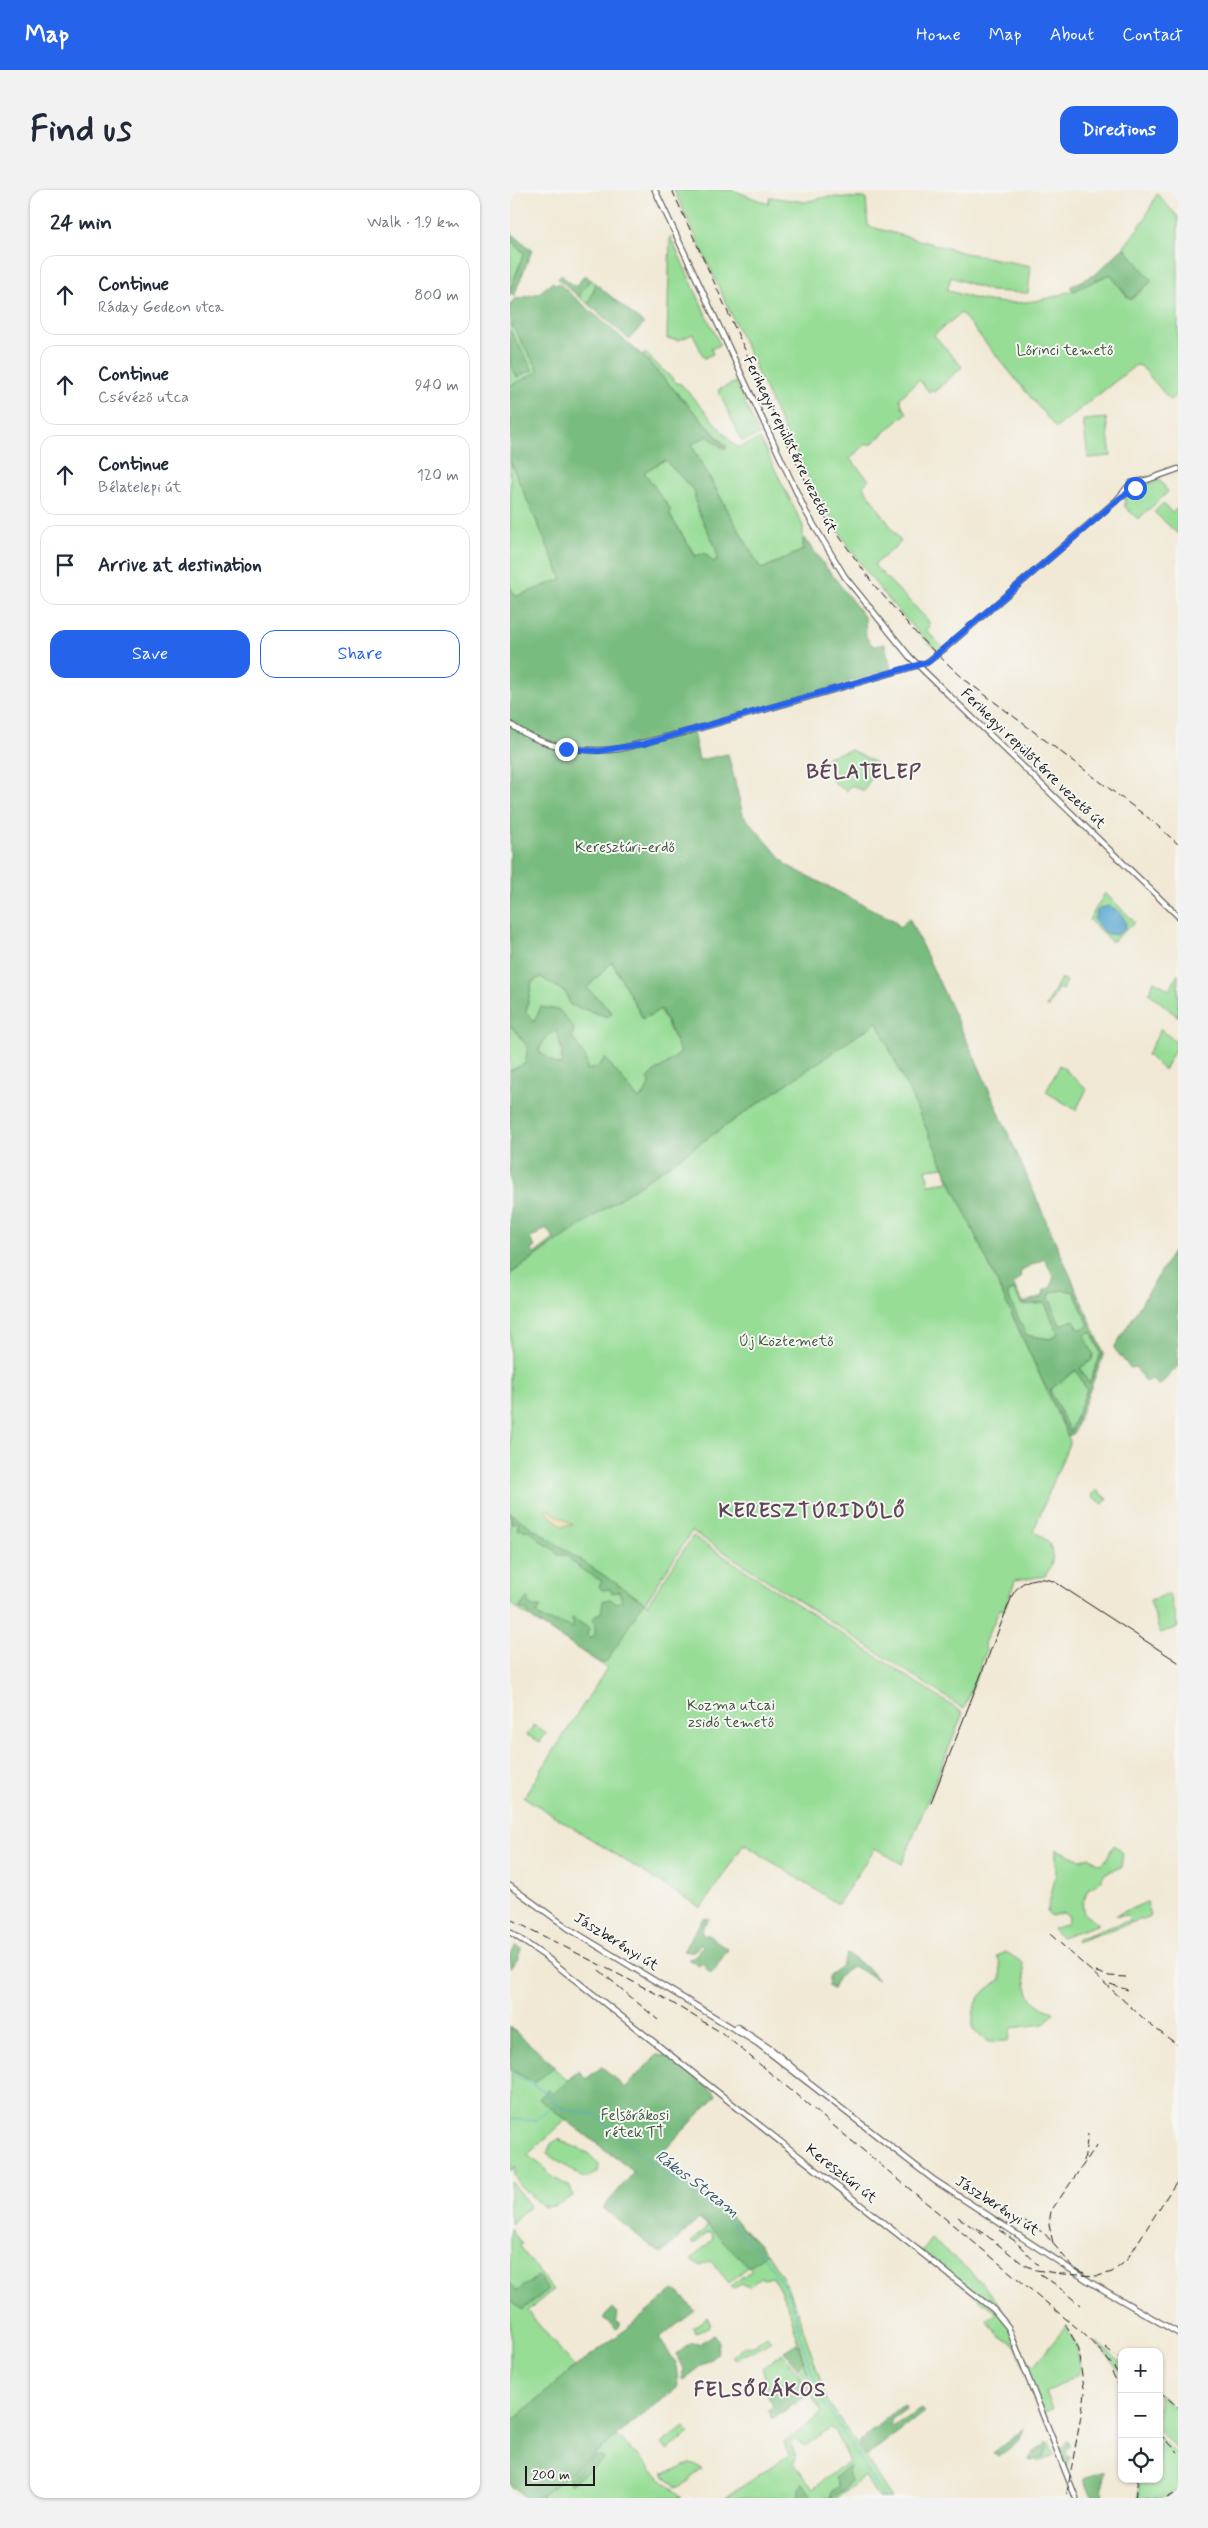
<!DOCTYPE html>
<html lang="en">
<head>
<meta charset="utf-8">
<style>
  :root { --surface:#fff; --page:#f2f2f3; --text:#1f2937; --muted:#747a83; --line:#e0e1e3; --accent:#2563eb }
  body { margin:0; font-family:Mynerve,sans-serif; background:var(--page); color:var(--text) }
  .controls { position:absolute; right:15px; bottom:15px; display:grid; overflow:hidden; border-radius:10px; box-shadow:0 1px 4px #0004 }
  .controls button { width:45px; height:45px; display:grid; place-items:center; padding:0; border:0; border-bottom:1px solid var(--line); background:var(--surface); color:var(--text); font:25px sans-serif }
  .scale { position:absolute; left:15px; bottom:12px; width:70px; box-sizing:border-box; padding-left:5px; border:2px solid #1c1c1c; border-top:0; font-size:14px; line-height:18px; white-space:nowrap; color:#1c1c1c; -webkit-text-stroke:4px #f6f6f2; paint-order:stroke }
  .stop { position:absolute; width:15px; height:15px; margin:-11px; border:4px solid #2563eb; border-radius:50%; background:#fff }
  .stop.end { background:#2563eb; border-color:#fff; box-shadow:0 1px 5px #0008 }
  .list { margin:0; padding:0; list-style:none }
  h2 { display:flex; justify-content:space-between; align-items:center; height:65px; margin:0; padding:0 20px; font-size:21px }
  h2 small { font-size:16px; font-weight:400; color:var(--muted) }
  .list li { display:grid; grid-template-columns:32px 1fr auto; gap:15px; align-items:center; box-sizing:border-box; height:80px; margin:0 10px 10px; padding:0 10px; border:1px solid var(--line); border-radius:15px }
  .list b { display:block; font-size:19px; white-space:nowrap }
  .list p { margin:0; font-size:16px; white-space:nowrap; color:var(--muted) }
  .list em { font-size:16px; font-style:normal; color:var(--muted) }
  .actions { display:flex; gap:10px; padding:15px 20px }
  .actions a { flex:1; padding:11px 0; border:1px solid var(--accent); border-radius:15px; text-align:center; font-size:18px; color:var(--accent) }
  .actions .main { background:var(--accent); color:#fff }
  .icon { flex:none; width:28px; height:28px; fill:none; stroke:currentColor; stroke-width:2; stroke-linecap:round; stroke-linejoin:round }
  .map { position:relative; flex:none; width:668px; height:2308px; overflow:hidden; border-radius:15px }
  header { display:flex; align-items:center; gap:30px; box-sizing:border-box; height:70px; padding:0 25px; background:var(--accent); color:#fff }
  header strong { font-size:24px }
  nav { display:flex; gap:28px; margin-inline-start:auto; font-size:18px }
  .intro { display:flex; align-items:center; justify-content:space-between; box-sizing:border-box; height:120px; padding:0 30px }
  h1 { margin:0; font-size:35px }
  .button { padding:12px 22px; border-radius:15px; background:var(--accent); color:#fff; font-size:18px; font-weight:700 }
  main { display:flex; gap:30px; padding:0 30px }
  aside { flex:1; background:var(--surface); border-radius:15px; box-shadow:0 1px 4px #0004 }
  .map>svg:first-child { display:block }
  .green { fill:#97dd96; stroke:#5a7c59; fill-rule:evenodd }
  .forest { fill:#79bc7f; stroke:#4a6c4e; fill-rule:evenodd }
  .sand { fill:#eeda9e; stroke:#857b5d }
  .water { fill:#58a6d2; stroke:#3a6177 }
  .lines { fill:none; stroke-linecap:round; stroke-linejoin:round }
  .stream { stroke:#58a6d2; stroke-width:1 }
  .major-casing { stroke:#67645d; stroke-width:7 }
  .major { stroke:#fff; stroke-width:4.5 }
  .tram { stroke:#1c1c1c; stroke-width:1 }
  .rail { stroke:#1c1c1c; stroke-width:1; stroke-dasharray:8 4; stroke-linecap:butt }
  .major-bridge-casing { stroke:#67645d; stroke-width:7; stroke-linecap:butt }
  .major-bridge { stroke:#fff; stroke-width:4.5 }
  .route { stroke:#2563eb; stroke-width:6 }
  .labels { text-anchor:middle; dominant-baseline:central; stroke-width:4; stroke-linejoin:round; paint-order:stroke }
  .park-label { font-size:15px; fill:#415641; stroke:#f6f6f2 }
  .street-label { font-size:15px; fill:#1c1c1c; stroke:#f6f6f2 }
  .water-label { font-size:16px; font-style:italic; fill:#375a6e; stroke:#f6f6f2 }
  .district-label { font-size:20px; font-weight:bold; letter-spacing:1px; fill:#5f4556; stroke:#f6f6f2 }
</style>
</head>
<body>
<header>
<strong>Map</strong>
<nav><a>Home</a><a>Map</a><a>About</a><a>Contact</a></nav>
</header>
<div class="intro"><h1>Find us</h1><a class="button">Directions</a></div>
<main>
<aside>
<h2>24 min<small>Walk · 1.9 km</small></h2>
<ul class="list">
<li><svg class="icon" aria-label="ahead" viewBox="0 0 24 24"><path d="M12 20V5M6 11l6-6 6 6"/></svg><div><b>Continue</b><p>Ráday Gedeon utca</p></div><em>800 m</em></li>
<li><svg class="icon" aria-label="ahead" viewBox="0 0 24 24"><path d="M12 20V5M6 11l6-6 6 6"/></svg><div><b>Continue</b><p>Csévéző utca</p></div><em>940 m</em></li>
<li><svg class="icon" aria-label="ahead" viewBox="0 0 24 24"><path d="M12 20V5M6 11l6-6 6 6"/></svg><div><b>Continue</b><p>Bélatelepi út</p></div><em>120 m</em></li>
<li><svg class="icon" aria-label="arrive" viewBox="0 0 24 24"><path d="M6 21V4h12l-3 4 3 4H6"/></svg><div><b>Arrive at destination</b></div></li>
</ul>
<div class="actions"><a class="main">Save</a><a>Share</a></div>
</aside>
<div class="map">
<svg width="668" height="2308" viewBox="0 0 668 2308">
  <rect width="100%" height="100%" fill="#f6f6f2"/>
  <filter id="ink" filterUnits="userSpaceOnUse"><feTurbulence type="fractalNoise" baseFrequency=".02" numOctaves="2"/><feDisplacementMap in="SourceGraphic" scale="10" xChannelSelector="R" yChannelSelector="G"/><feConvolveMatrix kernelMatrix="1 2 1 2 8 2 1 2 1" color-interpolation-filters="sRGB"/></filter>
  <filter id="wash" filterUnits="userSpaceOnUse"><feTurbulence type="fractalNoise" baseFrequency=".0096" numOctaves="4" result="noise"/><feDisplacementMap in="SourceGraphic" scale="20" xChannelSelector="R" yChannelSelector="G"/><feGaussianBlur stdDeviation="1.12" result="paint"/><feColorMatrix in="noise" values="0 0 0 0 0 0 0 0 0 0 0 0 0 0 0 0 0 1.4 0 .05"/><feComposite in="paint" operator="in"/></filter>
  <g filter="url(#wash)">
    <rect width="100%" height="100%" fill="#f1e9d5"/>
    <g class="green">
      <path d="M164 0H223L258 14 260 7 295 12 316 7 356 8 358 36 455 63 521 76 518 103 481 101 441 87 437 100C502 124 541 112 600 84L620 110 642 91 614 57 634 30 647 4 668 27V203L660 210 631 176 626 175 546 238 451 123 424 145 452 177 424 202 422 200 419 202 409 190 390 208 393 218 397 223 360 255 357 253 340 269 359 290 353 296 391 352 364 375 418 430 420 437 416 440 432 457 428 461C341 382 297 290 249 186 221 124 193 62 164 0Z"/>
      <polygon points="160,46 210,155 201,159 203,164 194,168 183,144 169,150 157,149"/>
      <polygon points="0,50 14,63 0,101"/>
      <polygon points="80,89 86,94 78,114 69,107"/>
      <polygon points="0,132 29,181 0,196"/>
      <polygon points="135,163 167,193 171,194 226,257 230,257 250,249 293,336 293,360 252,379 249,376 181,254 197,246 215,259 217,257 133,166"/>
      <polygon points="226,192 249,245 232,251 208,200"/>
      <polygon points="596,228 601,266 578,268 573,230"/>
      <path d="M155 270 185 302C184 326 205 345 208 368L203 372 186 366 159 325 160 319 134 282Z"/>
      <polygon points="0,271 52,389 5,407 0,396"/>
      <polygon points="650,290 658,302 628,329 615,317 615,308 626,298"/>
      <polygon points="653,313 662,323 668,317 668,344 644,322"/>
      <path d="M341 560 368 574 354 601 341 595 337 601C318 591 321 588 316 567Z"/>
      <polygon points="595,703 625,732 602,752 579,730"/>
      <polygon points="102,772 133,829 150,819 171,863 138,887 141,892 134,905 128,909 95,868 88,877 77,880 76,869 62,847 64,838 25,832 16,822 22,792 31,787 98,827 102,822 77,798"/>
      <polygon points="668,784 668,827 639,803 644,791 660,800"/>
      <polygon points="551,788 557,791 552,800 548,798 538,817 536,817"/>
      <path d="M367 831 560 1251 523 1342C544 1349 548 1369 535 1386L505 1391 494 1420 490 1419 474 1453 476 1461 454 1519 182 1341 135 1413 137 1415 183 1346 453 1523 392 1674 365 1658 328 1714 234 1654 191 1718 14 1607 97 1478 0 1414V1084ZM434 977 439 992 419 995 416 979Z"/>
      <polygon points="0,835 18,857 15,874 0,881"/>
      <polygon points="46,839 50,847 52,875 46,874 28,861 36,846"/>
      <polygon points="651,839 668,854 654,880 637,865"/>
      <polygon points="550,875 577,899 566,920 536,902"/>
      <polygon points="504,1100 512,1115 535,1113 548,1144 540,1149 515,1145 497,1103"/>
      <polygon points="555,1100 564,1102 579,1136 569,1140 550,1135 539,1108 541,1102"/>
      <polygon points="581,1141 591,1163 579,1195 570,1177 582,1170 583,1164 574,1144"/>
      <polygon points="567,1180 577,1200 560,1243 539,1199"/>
      <polygon points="586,1300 597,1309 593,1314 582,1306"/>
      <polygon points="659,1404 668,1437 650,1443 640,1410"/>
      <polygon points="24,1535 36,1543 30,1552 17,1545"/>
      <polygon points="604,1655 613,1663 611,1677 594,1684 588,1694 578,1699 572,1715 574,1724 587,1733 587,1735 551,1747 543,1739 556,1734 559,1726 553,1723 541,1726 537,1722 546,1684 546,1659 571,1670 579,1667 590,1674 595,1671"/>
      <polygon points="637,1712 641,1726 566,1752 567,1749 620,1730 618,1726 606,1725"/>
      <path d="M496 1762 513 1773C517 1799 516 1814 544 1822L534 1834 501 1838 498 1851 478 1852 463 1840C461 1813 469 1804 491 1789L490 1774 487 1766Z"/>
      <path d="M0 1837 57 1890 69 1881 76 1889 92 1877 115 1898 147 1865 161 1867 207 1905 145 1970 172 1991 214 2019 257 2063 273 2088 285 2115 317 2210 382 2308H368L355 2286 327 2308H215L279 2265 274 2253 312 2223 302 2203H305L300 2190V2193L288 2179 293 2169 298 2184 278 2116 263 2087 254 2089 250 2087 240 2097 232 2094 224 2098 220 2096 242 2080 239 2076 219 2093 201 2071 190 2076 181 2069 203 2049 202 2043H197L183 2055 181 2052 198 2036 56 1930 17 1965 31 1975 42 1987 60 1997 63 2006 45 2016 34 2017 9 1995 4 1984 6 1976 0 1981ZM320 2238 324 2240 339 2271 303 2298 284 2273 286 2267 281 2254 286 2249 295 2256Z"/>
      <polygon points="48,1949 79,1964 89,1975 87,1982 78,1988 72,1987 37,1964 41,1954"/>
      <polygon points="0,1991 20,2016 0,2034"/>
      <polygon points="0,2038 12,2054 9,2056 43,2100 17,2121 65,2177 0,2233"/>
      <path d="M421 2049C448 2070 478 2094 495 2124 504 2140 511 2157 519 2173L524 2176 556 2136 566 2155 571 2182 536 2203 543 2218 532 2224 506 2157 488 2144 477 2130 487 2123 406 2058 412 2061Z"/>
      <polygon points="197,2127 201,2135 185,2144 183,2138"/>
      <path d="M256 2146 261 2151C249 2160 238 2161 226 2170L222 2167 236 2155 244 2156Z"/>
      <polygon points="586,2152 612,2173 612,2184"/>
      <polygon points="272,2163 290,2186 276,2207 271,2207 264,2198 258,2197 252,2178"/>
      <polygon points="649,2204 668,2220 668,2261 649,2241"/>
      <polygon points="174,2237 180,2243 158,2260 152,2254"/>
      <polygon points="106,2245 172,2308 29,2308"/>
      <polygon points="649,2247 668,2266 668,2300 655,2308 628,2308 630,2289 649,2289"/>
      <polygon points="539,2252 544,2265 528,2271 523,2263"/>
      <polygon points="179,2273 185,2274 192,2279 169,2298 166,2298 153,2283 169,2279"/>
    </g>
    <g class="forest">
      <polygon points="0,42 22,60 5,103 6,106 0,105 0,101 14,63 0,50"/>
      <polygon points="614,57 642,91 620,110 600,84 564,101 560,97 586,84"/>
      <polygon points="51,85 65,97 75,85 80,89 69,107 48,89"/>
      <path d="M43 92 46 95 48 93 133 166 217 258 215 259 197 246 181 255 249 376 252 379 293 360 294 348 355 428 356 447 363 456 375 454 381 479 295 506 182 538 189 570 218 564 233 625 278 676 385 731 389 738 399 728 469 877 594 1163 563 1244 558 1246 367 832 0 1084V881L15 873 18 857 0 835V396L5 407 52 389 0 271V196L29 181 0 132V114H2L3 110 29 103ZM155 270 185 302C184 326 205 345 208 369L203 372 195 363 185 366 160 325V319L134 282ZM102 772 133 829 151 819 171 863 138 887 140 893 134 905 128 909 95 868 88 877 77 880 76 869 62 847 64 838 49 820 31 817 24 832 16 822 22 792 31 787 56 803 60 815 98 827 102 823 77 798ZM46 840 53 863 52 875 46 874 28 861 36 847ZM36 1038 44 1049 24 1064 21 1060 25 1057 20 1049ZM534 1069 544 1086 541 1097 534 1100 533 1106 513 1113 503 1094 510 1089 511 1080ZM504 1100 512 1115 535 1113 548 1144 540 1149 516 1145 497 1103ZM555 1100 564 1102 579 1136 569 1140 564 1130 550 1135 539 1108 541 1102ZM581 1141 591 1163 579 1194 570 1178 582 1170 583 1164 574 1145ZM566 1180 577 1200 560 1242 540 1200Z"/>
      <polygon points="86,94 134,134 119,149 78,114"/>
      <polygon points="0,140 23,180 7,187 0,172"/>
      <polygon points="666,1057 668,1058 668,1176 649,1196 642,1189 635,1192 626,1177 620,1178 604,1158"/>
      <path d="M0 1323 134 1412 97 1471 90 1473 22 1429 17 1421 9 1418 17 1408H19L18 1414 23 1417H31L26 1423C36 1435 50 1429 61 1438H63L62 1428 79 1438 77 1445 80 1448 85 1445V1433L82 1430 87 1424 91 1423 93 1411 100 1409 106 1413 112 1411 109 1401 102 1403 100 1399 92 1400 89 1396 92 1391C83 1387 61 1374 57 1365H48L43 1359 29 1350 21 1341 7 1339 9 1332 2 1333Z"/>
      <polygon points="196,1728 199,1729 193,1736 192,1744 195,1746 197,1744 218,1759 203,1782 199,1782 193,1773 189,1776 178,1769 183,1768 193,1756 191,1753 184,1761 173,1761 192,1730"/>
      <polygon points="6,1756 11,1759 7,1770 0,1778 0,1765"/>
      <polygon points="337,1764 357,1778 368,1790 343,1776 330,1785 323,1799 318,1796 319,1787 332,1775"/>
      <polygon points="0,1837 45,1876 25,1893 0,1880"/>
      <polygon points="147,1865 161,1867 207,1905 145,1970 172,1991 214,2019 257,2063 239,2077 190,2028 151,2064 93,2018 124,1982 29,1909 38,1899 43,1904 69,1881 76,1889 92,1877 115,1898"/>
      <polygon points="28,2086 38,2100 12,2120 0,2110 0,2093 7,2101"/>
      <polygon points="163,2100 169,2103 185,2121 149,2148 166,2173 168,2197 29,2308 16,2308 0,2295 0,2233 65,2177 122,2135"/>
      <polygon points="103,2118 108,2123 105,2131 111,2135 107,2139 93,2128"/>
      <polygon points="204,2144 209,2153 207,2164 173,2190 171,2188 174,2179 167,2164 181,2153 190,2154"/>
      <polygon points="287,2153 293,2169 288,2179 274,2161"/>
      <polygon points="290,2186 302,2202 263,2229 258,2220 263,2216 256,2202 259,2200 258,2197 265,2199 271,2207 276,2207 283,2200 283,2193"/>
      <polygon points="394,2215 396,2219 381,2230 381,2235 384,2236 412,2219 415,2222 356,2266 348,2253 388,2218"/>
      <polygon points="514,2239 509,2251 488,2267 483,2263"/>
      <polygon points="536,2251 538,2257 533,2267 520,2270 519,2268 534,2256"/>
      <polygon points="557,2251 559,2252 560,2255 556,2261 557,2266 561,2267 557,2279 549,2259 554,2256"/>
      <polygon points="91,2266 95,2268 60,2295 59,2288 83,2267"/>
      <polygon points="340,2275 338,2281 340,2291 334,2300 320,2308 322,2301 329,2296 325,2288"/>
      <polygon points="594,2281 592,2308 582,2308 574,2288"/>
      <polygon points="292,2293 301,2304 297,2308 289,2308 289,2299"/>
    </g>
    <polygon class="sand" points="37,1319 63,1335 52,1336 36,1322"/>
    <polygon class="water" points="599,716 610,722 616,733 615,739 606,745 595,743 584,730 588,719"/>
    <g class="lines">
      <g class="stream">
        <polyline points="0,1884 31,1899 54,1919 87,1926 148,1979 208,2020 252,2065 275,2097 281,2111 300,2178 313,2211 374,2308"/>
        <polyline points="0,1929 25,1931 47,1912"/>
      </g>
    </g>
  </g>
  <g filter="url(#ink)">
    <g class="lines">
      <g class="major-casing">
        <g id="major">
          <polyline points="145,0 296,322 335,387 399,466"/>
          <polyline points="613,306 633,292"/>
          <polyline points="434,459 606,311 621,293 637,290 668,279"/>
          <polyline points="416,483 668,726"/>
          <path d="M0 534C32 558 70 563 109 559L180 541 416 473 424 467"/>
          <polyline points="0,1696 58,1738 247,1853 424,1990 580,2092 668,2143"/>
          <polyline points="0,1742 36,1767 484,2120 498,2137 566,2308"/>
          <polyline points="227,1837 262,1860 296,1889"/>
        </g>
      </g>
      <use href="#major" class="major"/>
      <path class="tram" d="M421 1612 502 1406C510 1389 529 1385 545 1392L668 1472"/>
      <g class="rail">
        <polyline points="162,0 288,276 314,325 364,395 412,450 454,489 641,630 668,654"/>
        <polyline points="0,1729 149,1805 212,1843 573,2143 594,2165 612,2188"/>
        <polyline points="540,1744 643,1837 668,1855"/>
        <polyline points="89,1780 148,1830"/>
        <polyline points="586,1782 599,1786 616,1787"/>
        <polyline points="600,1794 618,1800"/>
        <polyline points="574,1971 578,1944"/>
        <polyline points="448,2027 472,2044"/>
        <polyline points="515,2031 535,2044 563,2077 576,2084"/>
        <polyline points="467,2038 513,2074 526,2080 553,2084 588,2086 602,2082 616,2071 668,1989"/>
        <polyline points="489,2040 505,2051 528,2075"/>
        <polyline points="543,2053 539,2035 541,2021 587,1955"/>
        <polyline points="530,2084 545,2094 570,2115"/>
        <polyline points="555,2134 567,2155 575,2204 556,2308"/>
        <polyline points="595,2157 612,2171"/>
        <polyline points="602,2182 612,2202"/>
        <polyline points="649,2201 668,2217"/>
        <polyline points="649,2243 668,2262"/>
        <polyline points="625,2308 628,2289"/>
        <polyline points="657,2308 668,2302"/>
      </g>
      <g class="major-bridge-casing">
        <g id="major-bridge">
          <polyline points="399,466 416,483"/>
          <polyline points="424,467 434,459"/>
        </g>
      </g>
      <use href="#major-bridge" class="major-bridge"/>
    </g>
  </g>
  <g class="lines" filter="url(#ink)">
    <polyline class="route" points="56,559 89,561 133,554 418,472 610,308 625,298"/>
  </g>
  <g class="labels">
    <g class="park-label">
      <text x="555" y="161">Lőrinci temető</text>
      <text x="115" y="658">Keresztúri-erdő</text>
      <text x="276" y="1152">Új Köztemető</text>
      <text x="221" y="1516">Kozma utcai<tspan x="221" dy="17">zsidó temető</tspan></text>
      <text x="125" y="1926">Felsőrákosi<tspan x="125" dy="17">rétek TT</tspan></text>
    </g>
    <g class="street-label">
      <text transform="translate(280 255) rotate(64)">Ferihegyi repülőtérre vezető út</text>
      <text transform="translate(523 569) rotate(44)">Ferihegyi repülőtérre vezető út</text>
      <text transform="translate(106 1752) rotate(32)">Jászberényi út</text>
      <text transform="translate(331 1984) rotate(38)">Keresztúri út</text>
      <text transform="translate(487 2016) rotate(33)">Jászberényi út</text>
    </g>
    <g class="water-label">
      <text transform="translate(187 1994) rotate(37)">Rákos Stream</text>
    </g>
    <g class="district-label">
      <text x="354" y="582">BÉLATELEP</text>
      <text x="303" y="1321">KERESZTÚRIDŰLŐ</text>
      <text x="250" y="2200">FELSŐRÁKOS</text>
    </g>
  </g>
</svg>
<div class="controls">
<button>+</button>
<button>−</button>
<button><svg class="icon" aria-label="locate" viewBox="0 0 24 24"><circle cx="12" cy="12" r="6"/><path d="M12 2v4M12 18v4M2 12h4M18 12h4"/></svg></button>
</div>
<div class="scale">200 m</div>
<div class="stop" style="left:625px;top:298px"></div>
<div class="stop end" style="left:56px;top:559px"></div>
</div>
</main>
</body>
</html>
